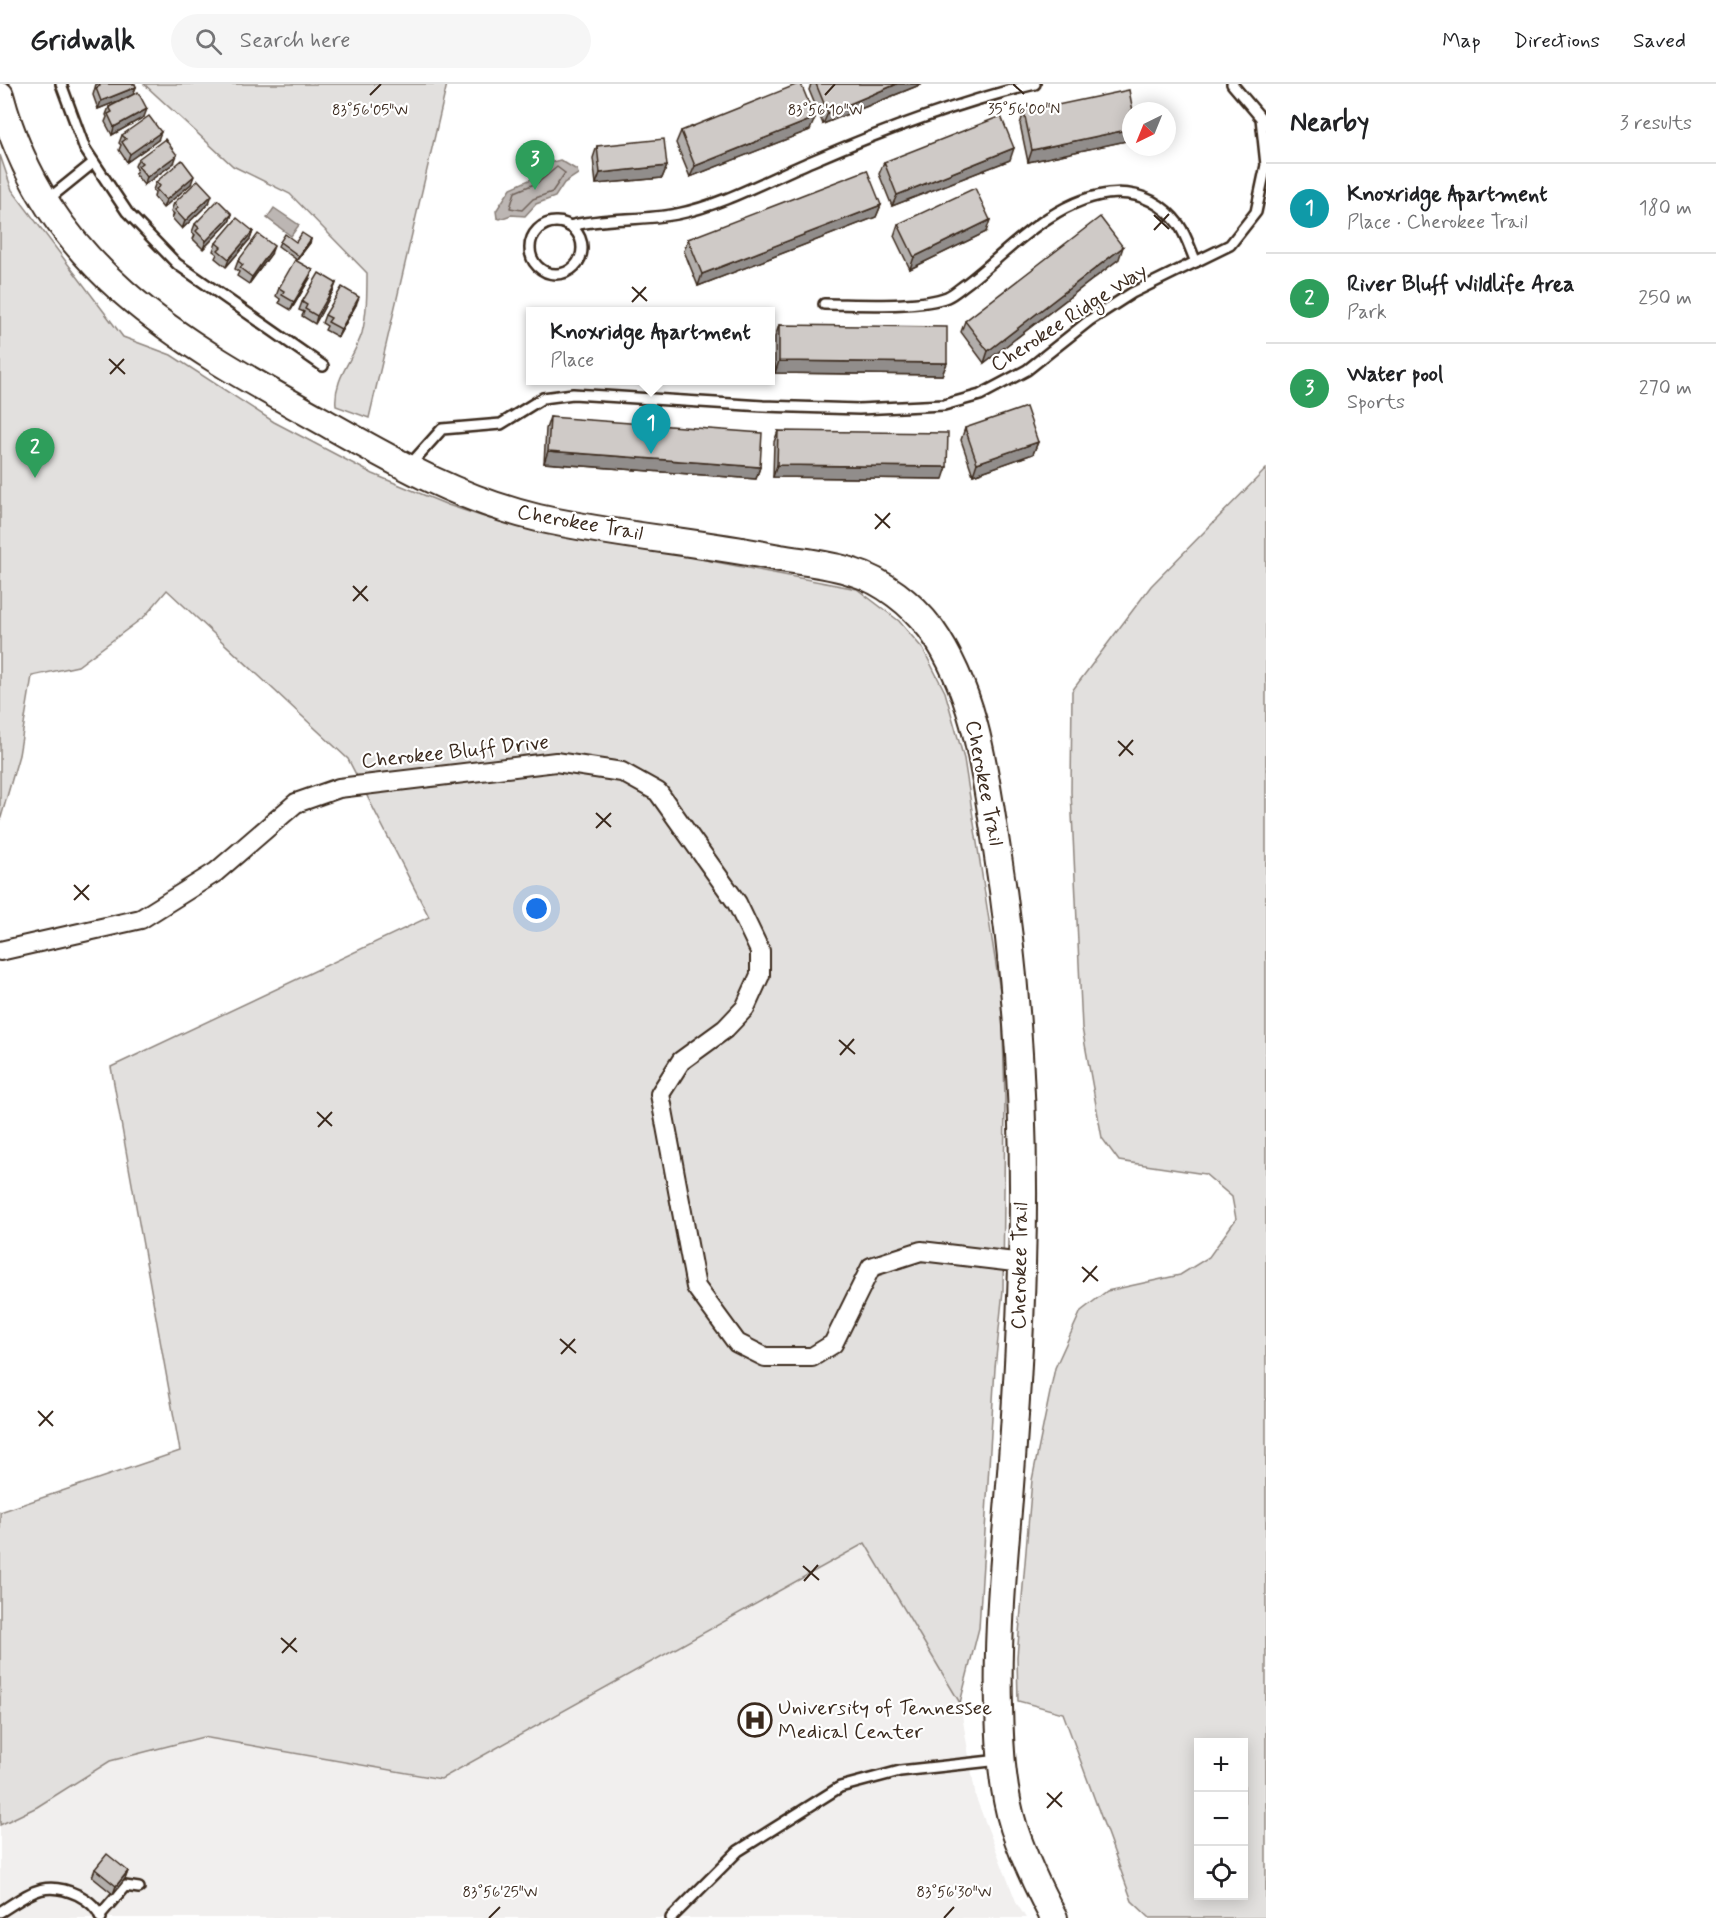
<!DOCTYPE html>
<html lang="en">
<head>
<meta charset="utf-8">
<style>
  :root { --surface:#fff; --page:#f6f6f6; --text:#202124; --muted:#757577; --line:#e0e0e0; --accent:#b45309 }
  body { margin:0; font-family:Mynerve,sans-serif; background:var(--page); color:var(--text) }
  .controls { position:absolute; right:18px; bottom:18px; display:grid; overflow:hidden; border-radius:0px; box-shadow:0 3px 15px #0003 }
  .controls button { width:54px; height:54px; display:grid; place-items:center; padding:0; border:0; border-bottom:2px solid var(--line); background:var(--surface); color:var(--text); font:30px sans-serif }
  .compass { position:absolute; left:1122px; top:18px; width:54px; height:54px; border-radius:50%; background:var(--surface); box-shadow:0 3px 15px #0003; rotate:223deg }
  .you { position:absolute; left:537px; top:825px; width:21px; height:21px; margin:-15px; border:4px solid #fff; border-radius:50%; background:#1a73e8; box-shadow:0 0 0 9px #1a73e833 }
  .badge { display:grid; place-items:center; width:39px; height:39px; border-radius:50%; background:var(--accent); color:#fff; font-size:20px; font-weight:700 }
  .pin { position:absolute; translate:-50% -50px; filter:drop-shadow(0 2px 3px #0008) }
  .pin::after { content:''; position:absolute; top:32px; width:21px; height:18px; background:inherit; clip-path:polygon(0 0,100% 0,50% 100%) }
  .popup { position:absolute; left:526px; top:223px; width:249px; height:78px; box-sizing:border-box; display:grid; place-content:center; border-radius:0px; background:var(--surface); filter:drop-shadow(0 2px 4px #0005); font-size:20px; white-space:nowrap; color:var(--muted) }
  .popup b { font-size:22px; color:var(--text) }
  .popup::after { content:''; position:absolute; left:50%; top:100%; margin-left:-12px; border:12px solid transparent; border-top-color:var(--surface) }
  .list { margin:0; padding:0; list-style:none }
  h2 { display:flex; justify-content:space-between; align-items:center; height:78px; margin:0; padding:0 24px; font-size:26px }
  h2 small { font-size:20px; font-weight:400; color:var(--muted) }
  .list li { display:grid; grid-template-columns:39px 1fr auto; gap:18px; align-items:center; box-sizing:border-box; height:90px; padding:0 24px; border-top:2px solid var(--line) }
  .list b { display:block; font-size:22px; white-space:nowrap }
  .list p { margin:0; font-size:20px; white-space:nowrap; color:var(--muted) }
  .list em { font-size:20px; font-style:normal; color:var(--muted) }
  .icon { flex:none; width:33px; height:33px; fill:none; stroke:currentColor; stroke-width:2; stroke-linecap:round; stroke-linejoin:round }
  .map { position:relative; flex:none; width:1266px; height:1834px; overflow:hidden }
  header { display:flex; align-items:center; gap:36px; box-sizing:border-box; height:84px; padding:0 30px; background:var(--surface); border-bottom:2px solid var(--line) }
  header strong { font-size:28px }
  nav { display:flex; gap:33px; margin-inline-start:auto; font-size:21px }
  .search { width:420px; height:54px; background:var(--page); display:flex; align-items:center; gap:15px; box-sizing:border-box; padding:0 21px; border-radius:33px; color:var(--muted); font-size:22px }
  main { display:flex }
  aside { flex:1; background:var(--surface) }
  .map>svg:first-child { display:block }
  .built { fill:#f1efee }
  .green { fill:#e2e0de; stroke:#8e857e; stroke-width:1.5; fill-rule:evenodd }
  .water { fill:#bcb6b3; stroke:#887e77; stroke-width:1.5 }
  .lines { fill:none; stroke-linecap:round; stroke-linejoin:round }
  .shore { stroke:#6f625a; stroke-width:1.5 }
  .lane-casing { stroke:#3b2a1e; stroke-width:14 }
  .street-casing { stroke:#3b2a1e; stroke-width:22 }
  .secondary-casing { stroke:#3b2a1e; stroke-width:30 }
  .lane { stroke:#fff; stroke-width:9 }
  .street { stroke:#fff; stroke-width:18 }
  .secondary { stroke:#fff; stroke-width:26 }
  .wall { fill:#b2aeab; stroke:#3b2a1e; stroke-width:1.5 }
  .shaded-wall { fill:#918d8b; stroke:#3b2a1e; stroke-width:1.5 }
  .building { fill:#cfcac7; stroke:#3b2a1e; stroke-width:1.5 }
  .ticks { fill:none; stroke:#3b2a1e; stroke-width:2 }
  .labels { text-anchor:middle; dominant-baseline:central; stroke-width:4.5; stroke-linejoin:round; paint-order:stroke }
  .street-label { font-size:21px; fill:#3b2a1e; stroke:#fff }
  .poi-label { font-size:21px; fill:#3b2a1e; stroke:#fff; text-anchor:start }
  .ticks-label { font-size:15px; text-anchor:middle; fill:#3b2a1e; stroke:#fff; stroke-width:4.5; stroke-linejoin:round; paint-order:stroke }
</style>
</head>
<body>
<header>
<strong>Gridwalk</strong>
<div class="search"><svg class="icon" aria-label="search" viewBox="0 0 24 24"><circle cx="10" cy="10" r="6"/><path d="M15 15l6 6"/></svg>Search here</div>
<nav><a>Map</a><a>Directions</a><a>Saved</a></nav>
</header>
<main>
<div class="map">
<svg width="1266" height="1834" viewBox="0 0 1266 1834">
  <rect width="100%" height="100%" fill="#fff"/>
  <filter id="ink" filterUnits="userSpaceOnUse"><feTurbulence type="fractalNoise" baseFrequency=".0167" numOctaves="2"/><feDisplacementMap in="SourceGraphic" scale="12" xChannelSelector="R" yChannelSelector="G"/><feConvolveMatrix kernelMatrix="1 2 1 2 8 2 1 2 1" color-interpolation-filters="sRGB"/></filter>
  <g filter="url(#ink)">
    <polygon class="built" points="865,1459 960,1619 976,1714 1017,1820 1026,1834 0,1834 0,1741 37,1723 110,1677 203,1653 441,1695"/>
    <g class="green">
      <path d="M144 0H447L369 334 336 322C333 294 354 275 362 249 367 230 367 208 367 189L290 110 233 82Z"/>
      <polygon points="0,71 12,106 123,253 171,271 274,338 373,390 448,421 490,435 857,505 899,537 923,565 945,608 964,675 1002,920 1005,1014 1003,1206 995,1284 979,1544 960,1619 865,1459 441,1695 203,1653 110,1677 37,1723 0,1741 0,1428 180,1367 111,983 429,833 348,675 167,506 145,532 78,582 32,592 19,671 0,737"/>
      <path d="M1266 385V1834H1150L1132 1817 1063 1629 1018 1617 1017 1573 1032 1396 1055 1284 1081 1227 1107 1207 1180 1191 1209 1173 1236 1135 1232 1113 1205 1090 1119 1077 1102 1054 1082 944 1071 708 1072 607 1151 502ZM1244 1658V1812H1198V1658Z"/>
    </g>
    <g class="water">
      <polygon points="560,76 577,86 578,90 564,99 555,113 536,120 525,132 511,131 500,135 497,134 496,127 511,104 536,93 549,79"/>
      <polygon points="274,124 299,141 291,152 267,134"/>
    </g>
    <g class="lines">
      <polygon class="shore" points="557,83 565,89 552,108 533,115 522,126 510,124 515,108 539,98"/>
      <g class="lane-casing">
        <g id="lane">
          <polyline points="61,0 85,65 127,128 177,180 323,282"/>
          <polyline points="46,117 93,79"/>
          <circle cx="556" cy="164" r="26"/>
          <path d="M569 142C605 133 641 137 677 130 723 121 769 95 812 77 884 46 959 18 1035 0"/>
          <path d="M824 220C855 220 920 224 947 213 954 210 960 204 966 200 994 179 1019 152 1048 134 1091 106 1143 94 1179 141 1186 151 1191 167 1196 178"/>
          <polyline points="408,383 442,345 501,340 543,314 573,310 763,322 859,325 944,321 980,311 1027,286 1090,236 1132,209 1230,161 1256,128 1266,81 1261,34 1232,0"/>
          <path d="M0 1828C29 1810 43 1795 78 1811 88 1816 97 1823 101 1834"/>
          <polyline points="100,1831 125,1802 139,1804"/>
          <polyline points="671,1834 738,1767 840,1703 900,1687 1000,1676"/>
        </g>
      </g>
      <g class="street-casing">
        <polyline id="street" points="0,867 141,835 216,788 296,719 339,704 556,678 622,688 658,708 737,819 760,867 760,891 745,924 725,945 681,977 660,1010 696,1203 737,1259 765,1273 812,1273 833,1260 871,1183 921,1167 1023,1179"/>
      </g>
      <g class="secondary-casing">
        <path id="secondary" d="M0 11C46 185 180 258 326 339 397 379 459 415 538 434 617 452 701 458 780 474 804 478 830 480 853 488 883 497 912 520 931 545 977 610 985 690 997 766 1019 904 1026 1043 1022 1182 1020 1260 1015 1338 1009 1415 1003 1485 997 1553 999 1623 1000 1664 1002 1706 1014 1744 1024 1774 1039 1806 1054 1834"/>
      </g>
      <use href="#lane" class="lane"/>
      <use href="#street" class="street"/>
      <use href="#secondary" class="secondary"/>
    </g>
    <g class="wall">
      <polygon points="96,0 135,0 136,3 133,10 144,33 112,51 105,38 107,33 106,31 109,23 130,12 98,25 93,11"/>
      <polygon points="811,0 922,0 823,40 809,6"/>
      <polygon points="1131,27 1131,56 1028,78 1020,40 1024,28"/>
      <polygon points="810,46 690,93 676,59 681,47"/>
      <polygon points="122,51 158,56 127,78 119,66 121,61 119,59"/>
      <polygon points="597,62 667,82 662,94 596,100 593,74"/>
      <polygon points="138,75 174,79 144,101 135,90 137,85 135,82"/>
      <polygon points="1010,76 892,122 879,90 884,78"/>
      <polygon points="156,98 191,100 163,124 154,113 155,108 153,106"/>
      <polygon points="174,119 209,119 182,145 172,134 174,130 171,127"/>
      <polygon points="881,121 876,133 698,202 684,167 688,155"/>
      <polygon points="232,130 229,138 203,165 193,155 195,151 192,148 195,140"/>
      <polygon points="898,140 986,148 910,185 894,152"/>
      <polygon points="253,147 250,155 226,183 215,174 217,170 213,167 216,159"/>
      <polygon points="311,155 310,159 297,176 278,162 280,158 296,158"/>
      <polygon points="271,170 249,200 237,192 239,188 235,185 238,177"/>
      <polygon points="1119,175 984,279 961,248 965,237"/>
      <polygon points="310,194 291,226 279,219 280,215 276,212 279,204"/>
      <polygon points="336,199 333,207 315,240 302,232 304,228 299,226 302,218"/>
      <polygon points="356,221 338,253 325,246 327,242 322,239 325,231"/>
      <polygon points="779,241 947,279 942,291 775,289 775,253"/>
      <polygon points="550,333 760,383 756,395 544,379 546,345"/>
      <polygon points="965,344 1038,358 1033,370 973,391 961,356"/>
      <polygon points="778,347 943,395 773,393 774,358"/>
      <polygon points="95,1785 128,1787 125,1795 113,1810 92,1793"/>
    </g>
    <g class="shaded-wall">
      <polygon points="897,0 922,0 823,40 828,29"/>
      <polygon points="136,3 133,11 98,25 101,17"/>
      <polygon points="147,25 144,33 112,51 114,43"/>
      <polygon points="815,34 810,46 690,93 695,82"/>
      <polygon points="1131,45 1131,56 1028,78 1032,66"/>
      <polygon points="161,48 158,56 127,78 130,70"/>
      <polygon points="1014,64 1010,76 892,122 897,111"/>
      <polygon points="177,71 174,79 144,101 147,93"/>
      <polygon points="667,82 662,94 596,100 600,89"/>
      <polygon points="194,92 191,100 163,124 166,116"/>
      <polygon points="212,111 209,119 182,145 185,137"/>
      <polygon points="881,121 876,133 698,202 702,190"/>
      <polygon points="232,130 229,138 203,165 206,157"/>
      <polygon points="990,136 986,148 910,185 914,173"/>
      <polygon points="253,147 250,155 226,183 229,175"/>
      <polygon points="311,155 310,159 297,176 299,172"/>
      <polygon points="274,162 271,170 249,200 252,193"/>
      <polygon points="1123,163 1119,175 984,279 988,267"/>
      <polygon points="313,186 310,194 291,226 294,218"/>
      <polygon points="336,199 333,207 315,240 317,232"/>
      <polygon points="359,213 356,221 338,253 341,245"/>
      <polygon points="779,277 947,279 942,291 775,289"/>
      <polygon points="1038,358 1033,370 973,391 977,379"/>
      <polygon points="548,367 760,383 756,395 544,379"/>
      <polygon points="777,381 947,383 943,395 773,393"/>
      <polygon points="128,1787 125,1795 113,1810 116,1802"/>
    </g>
    <g class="building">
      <polygon points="99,0 135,0 136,3 101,17 96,4 100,2"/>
      <polygon points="798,0 801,0 815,34 695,82 681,47"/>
      <polygon points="816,0 897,0 828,29"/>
      <polygon points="1129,6 1133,27 1131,27 1131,45 1032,66 1024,28"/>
      <polygon points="138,8 147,25 114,43 108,30 112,28 109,23"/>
      <polygon points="149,32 161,48 130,70 122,58 126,55 122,51"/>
      <polygon points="1001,32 1014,64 897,111 884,78"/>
      <polygon points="165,55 177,71 147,93 138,82 142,79 138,75"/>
      <polygon points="664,55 667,82 600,89 597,62"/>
      <polygon points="182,76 194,92 166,116 156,105 160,102 156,98"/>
      <polygon points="867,86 881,121 702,190 688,155"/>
      <polygon points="198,96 212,111 185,137 175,126 178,124 174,119"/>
      <polygon points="975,104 990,136 914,173 898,140"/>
      <polygon points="218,116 232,130 206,157 196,147 199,144 195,140"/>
      <polygon points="1100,133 1123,163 988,267 965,237"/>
      <polygon points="237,134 253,147 229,175 218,166 221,163 216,159"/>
      <polygon points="302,149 311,155 299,172 280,158 285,150 296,158"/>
      <polygon points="258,150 274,162 252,193 240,184 243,181 238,177"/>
      <polygon points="295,176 313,186 294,218 282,211 284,207 279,204"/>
      <polygon points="319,189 336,199 317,232 305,225 307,221 302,218"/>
      <polygon points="342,203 359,213 341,245 328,238 331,234 325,231"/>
      <polygon points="779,241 947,243 947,279 779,277"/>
      <polygon points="1026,323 1038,358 977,379 965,344"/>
      <polygon points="550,333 762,349 760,383 548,367"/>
      <polygon points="778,347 948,349 947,383 777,381"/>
      <polygon points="107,1770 128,1787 116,1802 95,1785"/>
    </g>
  </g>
  <path class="ticks" d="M1013 0 1024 10M370 11 381 0M825 11 835 0M1154 131 1169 145M1154 146 1169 130M632 203 647 217M632 218 646 203M109 275 125 290M110 290 124 275M875 430 890 444M875 445 890 429M353 502 368 517M353 517 367 502M1118 657 1133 671M1119 672 1133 656M596 729 611 743M596 744 611 729M74 801 89 816M74 816 89 801M839 956 855 970M840 971 854 955M317 1028 332 1042M318 1043 332 1028M1082 1183 1098 1197M1083 1198 1097 1182M560 1255 576 1269M561 1270 575 1255M38 1327 53 1342M39 1342 53 1327M803 1482 819 1496M804 1497 818 1481M281 1554 297 1568M282 1569 296 1554M1047 1709 1062 1723M1047 1724 1062 1708M489 1834 500 1823M944 1834 954 1823"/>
  <defs>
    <g id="hospital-ring" transform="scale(1.725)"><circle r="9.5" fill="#fff" stroke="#3b2a1e" stroke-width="1.5"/><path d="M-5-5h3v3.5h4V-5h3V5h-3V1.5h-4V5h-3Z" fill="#3b2a1e"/></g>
  </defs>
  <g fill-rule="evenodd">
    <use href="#hospital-ring" x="755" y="1636"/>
  </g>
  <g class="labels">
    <g class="street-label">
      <text transform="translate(1069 234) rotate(-33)">Cherokee Ridge Way</text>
      <text transform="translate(580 439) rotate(10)">Cherokee Trail</text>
      <text transform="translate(455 668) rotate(-6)">Cherokee Bluff Drive</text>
      <text transform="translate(984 699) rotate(79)">Cherokee Trail</text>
      <text transform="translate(1020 1182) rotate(-89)">Cherokee Trail</text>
    </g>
    <g class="poi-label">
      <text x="778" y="1624">University of Tennessee<tspan x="778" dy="24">Medical Center</tspan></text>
    </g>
  </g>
  <g class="ticks-label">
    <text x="1024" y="30">35°56'00"N</text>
    <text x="370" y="31">83°56'05"W</text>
    <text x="825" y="31">83°56'10"W</text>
    <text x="500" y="1813">83°56'25"W</text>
    <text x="954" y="1813">83°56'30"W</text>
  </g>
</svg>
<div class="controls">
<button>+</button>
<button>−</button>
<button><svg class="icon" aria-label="locate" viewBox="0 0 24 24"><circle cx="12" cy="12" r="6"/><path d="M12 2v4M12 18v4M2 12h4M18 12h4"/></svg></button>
</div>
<svg class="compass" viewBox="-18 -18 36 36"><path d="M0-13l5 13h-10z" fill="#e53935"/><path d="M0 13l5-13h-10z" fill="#757577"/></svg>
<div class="you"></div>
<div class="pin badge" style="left:651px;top:370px;background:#0f9aa8">1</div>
<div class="popup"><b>Knoxridge Apartment</b>Place</div>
<div class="pin badge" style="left:35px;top:394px;background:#2e9e5b">2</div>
<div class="pin badge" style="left:535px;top:106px;background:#2e9e5b">3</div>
</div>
<aside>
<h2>Nearby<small>3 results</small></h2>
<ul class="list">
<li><span class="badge" style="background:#0f9aa8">1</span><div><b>Knoxridge Apartment</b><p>Place · Cherokee Trail</p></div><em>180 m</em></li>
<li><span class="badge" style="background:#2e9e5b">2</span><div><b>River Bluff Wildlife Area</b><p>Park</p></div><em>250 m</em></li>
<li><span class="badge" style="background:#2e9e5b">3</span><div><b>Water pool</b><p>Sports</p></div><em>270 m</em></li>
</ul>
</aside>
</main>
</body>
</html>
